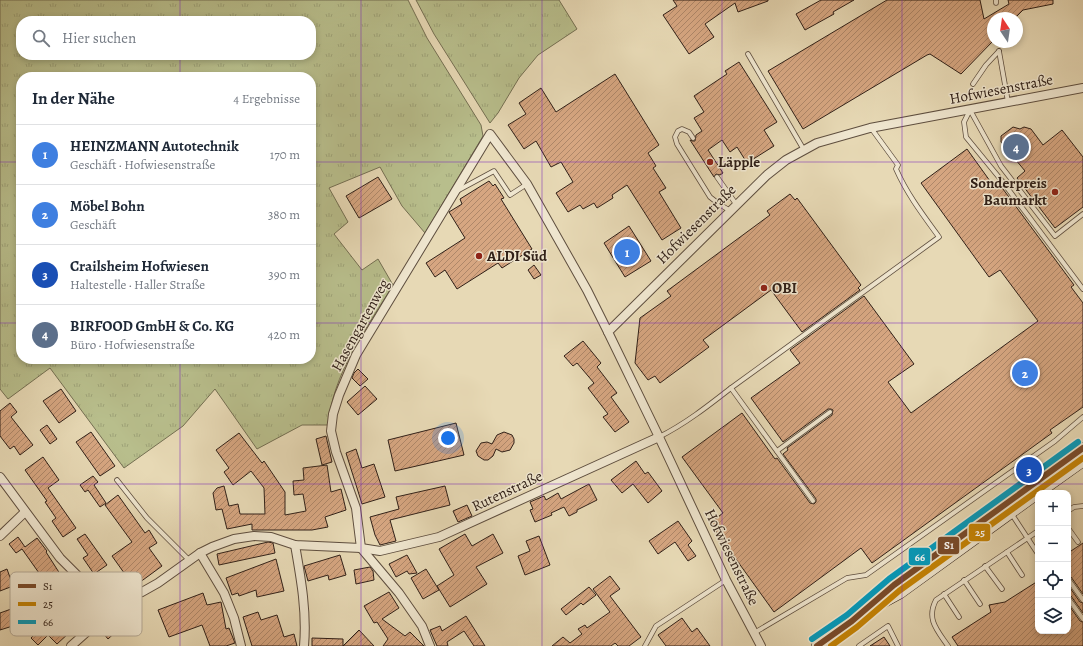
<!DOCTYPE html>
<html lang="de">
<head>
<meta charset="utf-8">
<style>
  :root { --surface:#fff; --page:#f2f2f3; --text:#1f2937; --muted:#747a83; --line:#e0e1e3; --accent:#db2777 }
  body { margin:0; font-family:Alegreya,serif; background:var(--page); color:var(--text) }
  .controls { position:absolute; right:12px; bottom:12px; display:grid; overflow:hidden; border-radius:8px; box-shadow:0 2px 6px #0003 }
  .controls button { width:36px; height:36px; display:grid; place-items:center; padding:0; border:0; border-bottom:1px solid var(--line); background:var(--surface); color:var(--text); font:20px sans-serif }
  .compass { position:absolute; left:987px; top:12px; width:36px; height:36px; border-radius:50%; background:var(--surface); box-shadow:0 2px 6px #0003; rotate:347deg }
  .you { position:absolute; left:448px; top:438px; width:14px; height:14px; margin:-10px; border:3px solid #fff; border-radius:50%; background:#1a73e8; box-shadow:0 0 0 6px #1a73e833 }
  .badge { display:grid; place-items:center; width:26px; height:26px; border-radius:50%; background:var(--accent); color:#fff; font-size:13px; font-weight:700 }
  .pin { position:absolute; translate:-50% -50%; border:2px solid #fff; box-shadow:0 1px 4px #0006 }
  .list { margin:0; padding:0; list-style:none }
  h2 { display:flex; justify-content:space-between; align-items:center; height:52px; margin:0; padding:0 16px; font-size:17px }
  h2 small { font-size:13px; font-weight:400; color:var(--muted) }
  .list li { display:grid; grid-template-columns:26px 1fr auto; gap:12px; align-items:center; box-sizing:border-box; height:60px; padding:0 16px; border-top:1px solid var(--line) }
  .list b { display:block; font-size:15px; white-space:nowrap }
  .list p { margin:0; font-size:13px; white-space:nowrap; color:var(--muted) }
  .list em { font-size:13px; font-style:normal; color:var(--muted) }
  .icon { flex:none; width:22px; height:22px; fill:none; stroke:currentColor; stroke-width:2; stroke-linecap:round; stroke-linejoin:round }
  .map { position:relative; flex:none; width:1083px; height:646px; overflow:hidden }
  .search { position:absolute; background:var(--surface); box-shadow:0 2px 6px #0003; left:16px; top:16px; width:300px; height:44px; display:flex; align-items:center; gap:10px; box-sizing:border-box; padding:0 14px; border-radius:16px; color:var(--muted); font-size:15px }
  .panel { position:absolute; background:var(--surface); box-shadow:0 2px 6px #0003; left:16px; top:72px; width:300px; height:292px; border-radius:16px }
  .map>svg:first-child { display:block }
  .grass { fill:url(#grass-tufts); stroke:#746f52; fill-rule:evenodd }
  .building { fill:url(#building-hatch); stroke:#302018 }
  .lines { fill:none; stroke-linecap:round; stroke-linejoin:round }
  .service-casing { stroke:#5e4e3f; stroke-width:5.5 }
  .minor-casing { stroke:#5e4e3f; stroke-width:10 }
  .secondary-casing { stroke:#302018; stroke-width:12 }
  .service { stroke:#efe6cf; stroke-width:4 }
  .minor { stroke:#efe6cf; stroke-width:8 }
  .secondary { stroke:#efe6cf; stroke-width:11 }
  .bus-1-casing { stroke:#efe6cf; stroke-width:9 }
  .bus-2-casing { stroke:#efe6cf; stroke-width:9 }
  .bus-3-casing { stroke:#efe6cf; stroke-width:9 }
  .bus-1 { stroke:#7a4b2a; stroke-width:6 }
  .bus-2 { stroke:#c58406; stroke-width:6 }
  .bus-3 { stroke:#059bbc; stroke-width:6 }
  .grid { fill:none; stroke:#7b2cbf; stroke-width:1; stroke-opacity:0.55 }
  .poi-dot { fill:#8f2418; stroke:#efe6cf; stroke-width:1.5 }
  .labels { text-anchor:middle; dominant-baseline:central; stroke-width:3; stroke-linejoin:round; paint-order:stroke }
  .street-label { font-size:15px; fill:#302018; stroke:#efe6cf }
  .poi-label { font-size:15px; font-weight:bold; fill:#302018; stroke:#efe6cf; text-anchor:start }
  .key { fill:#efe6cf; stroke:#b6ab98; stroke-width:1 }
  .key-label { font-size:11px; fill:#302018 }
  .line-badge { stroke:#efe6cf; stroke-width:1.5 }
  .badge-label { font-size:11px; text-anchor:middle; font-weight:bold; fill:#fff }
</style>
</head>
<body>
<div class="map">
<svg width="1083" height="646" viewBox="0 0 1083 646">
  <defs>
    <pattern id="grass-tufts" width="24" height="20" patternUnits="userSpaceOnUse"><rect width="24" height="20" fill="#b8be8c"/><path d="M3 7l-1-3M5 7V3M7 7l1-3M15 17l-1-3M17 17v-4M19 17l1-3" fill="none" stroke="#9ea378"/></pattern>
    <pattern id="building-hatch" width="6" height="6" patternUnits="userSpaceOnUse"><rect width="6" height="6" fill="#d6a681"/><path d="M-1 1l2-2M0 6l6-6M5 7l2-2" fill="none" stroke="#ae8769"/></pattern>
  </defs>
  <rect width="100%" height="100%" fill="#e7d9b5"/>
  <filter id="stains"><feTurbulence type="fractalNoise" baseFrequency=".005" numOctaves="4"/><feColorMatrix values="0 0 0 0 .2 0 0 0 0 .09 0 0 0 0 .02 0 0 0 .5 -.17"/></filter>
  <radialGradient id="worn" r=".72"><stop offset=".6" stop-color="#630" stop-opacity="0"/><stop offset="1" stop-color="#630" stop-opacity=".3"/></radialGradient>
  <g class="grass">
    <path d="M0 0H408L427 38 481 125 483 136 425 233 402 206 380 167 329 188 348 222 334 234 362 270 378 259 393 285C369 325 330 377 329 425H302L257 449 215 389 183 426 124 468 50 368 8 399 0 389ZM21 21H311V55H21ZM21 77H311V359H21Z"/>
    <polygon points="416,0 559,0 577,29 538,55 519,78 498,113 490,123 434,34"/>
  </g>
  <g class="building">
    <polygon points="673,0 768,0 768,1 738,12 735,3 705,24 714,37 689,54 663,15 677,6"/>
    <polygon points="821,0 854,0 833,12 834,14 805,30 796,14"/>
    <polygon points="887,0 980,0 984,19 1009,4 1008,0 1053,0 1053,4 1023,10 1015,18 993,18 993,41 961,74 930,54 927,55 803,129 768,71"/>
    <polygon points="739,62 777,122 764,130 774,146 747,163 737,147 730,152 722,140 708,150 723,173 720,175 716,174 714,177 690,140 693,141 695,141 696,135 702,131 694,118 704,112 694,96 727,74 725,71"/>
    <polygon points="615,74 659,145 648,153 656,166 653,168 666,188 659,192 681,228 662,240 627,185 612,195 613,198 597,208 594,203 583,209 580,205 568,212 556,193 573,182 561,162 551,167 536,141 524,149 508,125 526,114 519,103 541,88 556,112"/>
    <polygon points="1013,127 1020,129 1024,127 1031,129 1043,145 1062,130 1083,157 1083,207 1055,228 1017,178 1025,171 1001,142 1001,136"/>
    <polygon points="967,149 995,188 1000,185 1074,285 1071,287 1083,303 1083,407 1050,430 1052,433 872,563 861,548 774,612 710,523 723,513 682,457 742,413 775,459 777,458 810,503 814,504 816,502 816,499 783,454 788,450 787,448 832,415 833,410 831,409 828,409 783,442 751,398 800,363 790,350 864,296 914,364 888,382 911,413 1038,321 1000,270 989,277 921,183"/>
    <polygon points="378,177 392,199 359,218 346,196"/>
    <polygon points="489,181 493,186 495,184 504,198 501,199 532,249 502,268 498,263 457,289 445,270 435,277 426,263 465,238 449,212 462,204 460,199"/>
    <polygon points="790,194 795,200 797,198 861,285 858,288 860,290 802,332 771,290 703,340 709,347 660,383 655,376 648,380 635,363 640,318 671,296 667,291 770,215 767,211"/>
    <polygon points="629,226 651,261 625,277 604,243"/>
    <polygon points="534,265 541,275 534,279 528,270"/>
    <polygon points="583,341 601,363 597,367 617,393 611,397 629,422 615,432 603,417 608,414 588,388 594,383 577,363 573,366 564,356"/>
    <polygon points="358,369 368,379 360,386 352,378 354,373"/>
    <polygon points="365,386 377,399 358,415 347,402"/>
    <polygon points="61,389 76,411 59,423 43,401"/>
    <polygon points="10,403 17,412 11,417 33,445 20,455 14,446 10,449 0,436 0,411"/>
    <polygon points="456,423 464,455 395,471 388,440"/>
    <polygon points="47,425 57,439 50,444 40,430"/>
    <polygon points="91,432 115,466 100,476 76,442"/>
    <polygon points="504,432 512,435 514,439 514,443 510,450 502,452 496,449 493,456 488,460 484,460 478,456 476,451 481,443 487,442 492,444 497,435"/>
    <polygon points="239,433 262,463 264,461 285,492 285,515 306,511 303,494 294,495 293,481 304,480 303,468 327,465 331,492 341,489 346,510 325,517 328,527 312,530 252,530 252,524 227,529 222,509 216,510 213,493 217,488 224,486 229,506 238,504 240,514 265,514 264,488 251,471 233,485 224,472 229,468 216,450"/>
    <polygon points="326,436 332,462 322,465 316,439"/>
    <polygon points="356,449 362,468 374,464 385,497 362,504 346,453"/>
    <polygon points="43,457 59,480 48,488 76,528 63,537 52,521 56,518 45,502 47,501 25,470"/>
    <polygon points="636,461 645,474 648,472 662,491 648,503 633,484 622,493 611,480"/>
    <polygon points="93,476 98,482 94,485 106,503 100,507 88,490 85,492 80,485"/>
    <polygon points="589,484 597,500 577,510 577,512 569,516 564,507 551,513 552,515 535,522 530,510 533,509 530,502 544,496 546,500 558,493 561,499"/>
    <polygon points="445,486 450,505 390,520 396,541 380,545 375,535 370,517 399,509 396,497"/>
    <polygon points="118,495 145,533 149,530 157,543 149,548 162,566 132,588 125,579 127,577 112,556 132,542 105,505"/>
    <polygon points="467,505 472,516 458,522 453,511"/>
    <polygon points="678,521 692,541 688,545 696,556 688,561 675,542 658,554 649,541"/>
    <polygon points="85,534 107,565 94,574 83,558 88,555 77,539"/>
    <polygon points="465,534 472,546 493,534 503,553 476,567 487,584 450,607 437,586 454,575 439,549"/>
    <polygon points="539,536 550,565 525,575 518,556 530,551 526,541"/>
    <polygon points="18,537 25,547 37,538 47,551 46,552 62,577 39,591 30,578 39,573 22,549 16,553 9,544"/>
    <polygon points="268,542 273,543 275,553 219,565 217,554"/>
    <polygon points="1083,543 1083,594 1071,577 1068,576 1068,553"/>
    <polygon points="340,555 346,575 329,580 328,575 308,581 304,566"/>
    <polygon points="407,555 417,573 409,574 407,571 396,577 389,564"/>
    <polygon points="276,559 284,591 257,597 256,590 239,596 238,593 232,595 226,578"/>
    <polygon points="370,567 373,571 374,580 356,584 354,570"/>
    <polygon points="7,569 13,586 0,591 0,572"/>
    <polygon points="426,569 439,590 423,599 411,578"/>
    <polygon points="610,576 620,589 610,596 641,637 629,646 618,646 615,643 611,646 552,646 563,637 570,643 582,634 578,629 585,625 587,628 610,612 593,589"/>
    <polygon points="1038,581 1038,631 1068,631 1068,604 1080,621 1083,622 1083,646 958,646 952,637 991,612 989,605 1005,602"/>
    <polygon points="1068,585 1080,602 1083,603 1083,613 1071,596 1068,595"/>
    <polygon points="589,587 596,595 583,605 581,603 566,615 561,609"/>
    <polygon points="389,592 399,608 382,619 405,636 410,632 424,646 383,646 388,639 377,622 374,623 364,606"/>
    <polygon points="203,593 207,605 221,602 226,629 229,628 235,643 226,646 210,646 202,625 169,637 158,610"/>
    <polygon points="14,608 19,624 0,630 0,613"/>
    <polygon points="258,612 261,620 277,615 284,637 294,634 297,646 252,646 243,617"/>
    <polygon points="55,613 66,624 64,626 70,632 57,644 48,635 38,645 31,638"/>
    <polygon points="466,616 485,646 474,646 464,631 447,642 448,646 437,646 430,630 440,626 442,631"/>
    <polygon points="682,618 692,632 697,628 710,646 666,646 658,635"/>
    <polygon points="110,619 120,628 108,639 99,628"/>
    <polygon points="359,630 374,646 343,646"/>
    <polygon points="884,637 890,646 870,646"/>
    <polygon points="312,638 343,639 343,646 312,646"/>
  </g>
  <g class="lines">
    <g class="service-casing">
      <g id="service">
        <polyline points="996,0 996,3"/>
        <polyline points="999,51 1008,102"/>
        <polyline points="748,54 804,150"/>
        <polyline points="973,84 986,65 999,51"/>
        <polyline points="693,138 689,132 682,129 678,131 675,137 677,144 710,197 719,204 729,210"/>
        <polyline points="717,177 736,204"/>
        <polyline points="457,191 494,171 510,195 527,184"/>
        <polyline points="1083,214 1055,236 1001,166 970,110 964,122 966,137 1002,181 1083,289"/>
        <polyline points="731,388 813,501"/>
        <path d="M659 437C685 424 708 406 731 388L939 237C923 215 907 194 896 169L898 165 871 128"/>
        <polyline points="777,451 830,412"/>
        <polyline points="117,480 147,518 189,560"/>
        <polyline points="1068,511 1074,507 1083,506"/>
        <polyline points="1011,513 1038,554"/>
        <polyline points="1068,528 1078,542"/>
        <polyline points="1007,552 1022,575"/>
        <polyline points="985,566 1002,589"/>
        <polyline points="1068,579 1083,600"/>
        <polyline points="964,580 980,604"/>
        <polyline points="944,594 959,617"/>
        <polyline points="1068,598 1083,619"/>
        <polyline points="754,633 847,578 866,575 1055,441 1083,417"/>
        <polyline points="645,646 656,626 726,580"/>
        <polyline points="859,646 888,626 898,646"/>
        <path d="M948 646C937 630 926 619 936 600L1038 531"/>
      </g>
    </g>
    <g class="minor-casing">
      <g id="minor">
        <polyline points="0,477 60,558 82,580 108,594 125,598 142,592 158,583 200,553 212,547 234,539 254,536 271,537 295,545 361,548 380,551 439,537 659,437"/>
        <polyline points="0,536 25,512"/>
        <path d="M295 545C301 579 307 612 304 646"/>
        <polyline points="361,548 356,508 336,452 331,431 333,414 339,395 356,355 490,134 527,184 587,290 608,332"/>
        <polyline points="361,548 399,593 422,626 430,646"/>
        <polyline points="200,553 224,593 234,618 241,646"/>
        <polyline points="71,646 125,598"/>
        <polyline points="761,646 726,580 659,437 608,332 767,175 786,160 817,143 870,128 1083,88"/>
      </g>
    </g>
    <g class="secondary-casing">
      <g id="secondary">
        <polyline points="1038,493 1083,461"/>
        <polyline points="878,605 900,593 1038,493"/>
        <polyline points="817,646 852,621 894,585 1083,448"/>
      </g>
    </g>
    <use href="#service" class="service"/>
    <use href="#minor" class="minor"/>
    <use href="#secondary" class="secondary"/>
    <g class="bus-1-casing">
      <polyline id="bus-1" points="817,646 852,621 894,585 1083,448"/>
    </g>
    <g class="bus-2-casing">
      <polyline id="bus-2" points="831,646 857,627 899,591 1083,458"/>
    </g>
    <g class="bus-3-casing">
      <polyline id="bus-3" points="812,639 847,615 889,579 1078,442"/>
    </g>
    <use href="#bus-1" class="bus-1"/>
    <use href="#bus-2" class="bus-2"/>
    <use href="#bus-3" class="bus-3"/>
  </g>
  <path class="grid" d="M180 0V21M361 0V646M542 0V646M722 0V646M902 0V646M180 55V77M0 162H21M311 162H1083M0 323H21M311 323H1083M180 359V646M0 484H1083"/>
  <g class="poi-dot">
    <circle cx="710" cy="162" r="4"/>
    <circle cx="1055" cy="192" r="4"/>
    <circle cx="479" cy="256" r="4"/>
    <circle cx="764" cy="288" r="4"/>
  </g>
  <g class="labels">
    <g class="street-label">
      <text transform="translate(1001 89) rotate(-11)">Hofwiesenstraße</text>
      <text transform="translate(696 224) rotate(-45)">Hofwiesenstraße</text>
      <text transform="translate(360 325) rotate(-61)">Hasengartenweg</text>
      <text transform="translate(507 491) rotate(-25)">Rutenstraße</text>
      <text transform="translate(732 557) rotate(64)">Hofwiesenstraße</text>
    </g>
    <g class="poi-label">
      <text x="718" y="162">Läpple</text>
      <text x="1047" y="183" text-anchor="end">Sonderpreis<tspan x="1047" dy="17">Baumarkt</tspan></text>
      <text x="487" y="256">ALDI Süd</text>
      <text x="772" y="288">OBI</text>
    </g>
  </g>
  <rect x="10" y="572" width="132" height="64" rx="6" class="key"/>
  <rect x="18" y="584" width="18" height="4" fill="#7a4b2a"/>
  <rect x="18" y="602" width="18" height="4" fill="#c58406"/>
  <rect x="18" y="620" width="18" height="4" fill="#059bbc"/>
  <g class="key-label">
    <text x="43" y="590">S1</text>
    <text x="43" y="608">25</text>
    <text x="43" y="626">66</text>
  </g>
  <g class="line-badge">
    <rect x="968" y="523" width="23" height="19" rx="4" fill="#c58406"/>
    <rect x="937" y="536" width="23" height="19" rx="4" fill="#7a4b2a"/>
    <rect x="908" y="547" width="23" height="19" rx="4" fill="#059bbc"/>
  </g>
  <g class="badge-label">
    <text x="980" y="536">25</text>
    <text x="949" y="549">S1</text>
    <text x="920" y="561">66</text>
  </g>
  <rect width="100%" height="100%" filter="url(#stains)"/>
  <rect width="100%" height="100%" fill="url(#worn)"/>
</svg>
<div class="controls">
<button>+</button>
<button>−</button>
<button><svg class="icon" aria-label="locate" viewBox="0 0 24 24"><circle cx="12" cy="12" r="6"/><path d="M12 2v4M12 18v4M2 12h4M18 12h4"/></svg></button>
<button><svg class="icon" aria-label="layers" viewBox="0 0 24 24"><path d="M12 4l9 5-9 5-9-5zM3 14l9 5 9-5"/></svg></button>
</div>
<svg class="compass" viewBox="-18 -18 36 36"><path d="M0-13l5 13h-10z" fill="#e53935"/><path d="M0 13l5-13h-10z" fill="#747a83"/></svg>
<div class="you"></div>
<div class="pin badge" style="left:627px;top:252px;background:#3f7fe0">1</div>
<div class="pin badge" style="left:1025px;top:373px;background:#3f7fe0">2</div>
<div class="pin badge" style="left:1029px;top:470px;background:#1a4fb4">3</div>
<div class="pin badge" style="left:1016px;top:147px;background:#5c6f8a">4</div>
<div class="search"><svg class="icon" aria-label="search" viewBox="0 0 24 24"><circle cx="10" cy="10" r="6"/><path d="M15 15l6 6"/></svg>Hier suchen</div>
<section class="panel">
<h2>In der Nähe<small>4 Ergebnisse</small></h2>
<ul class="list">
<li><span class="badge" style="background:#3f7fe0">1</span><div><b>HEINZMANN Autotechnik</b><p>Geschäft · Hofwiesenstraße</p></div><em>170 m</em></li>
<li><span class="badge" style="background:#3f7fe0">2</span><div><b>Möbel Bohn</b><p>Geschäft</p></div><em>380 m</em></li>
<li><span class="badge" style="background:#1a4fb4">3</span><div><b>Crailsheim Hofwiesen</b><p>Haltestelle · Haller Straße</p></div><em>390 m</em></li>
<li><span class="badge" style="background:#5c6f8a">4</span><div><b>BIRFOOD GmbH &amp; Co. KG</b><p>Büro · Hofwiesenstraße</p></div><em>420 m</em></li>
</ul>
</section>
</div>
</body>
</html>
